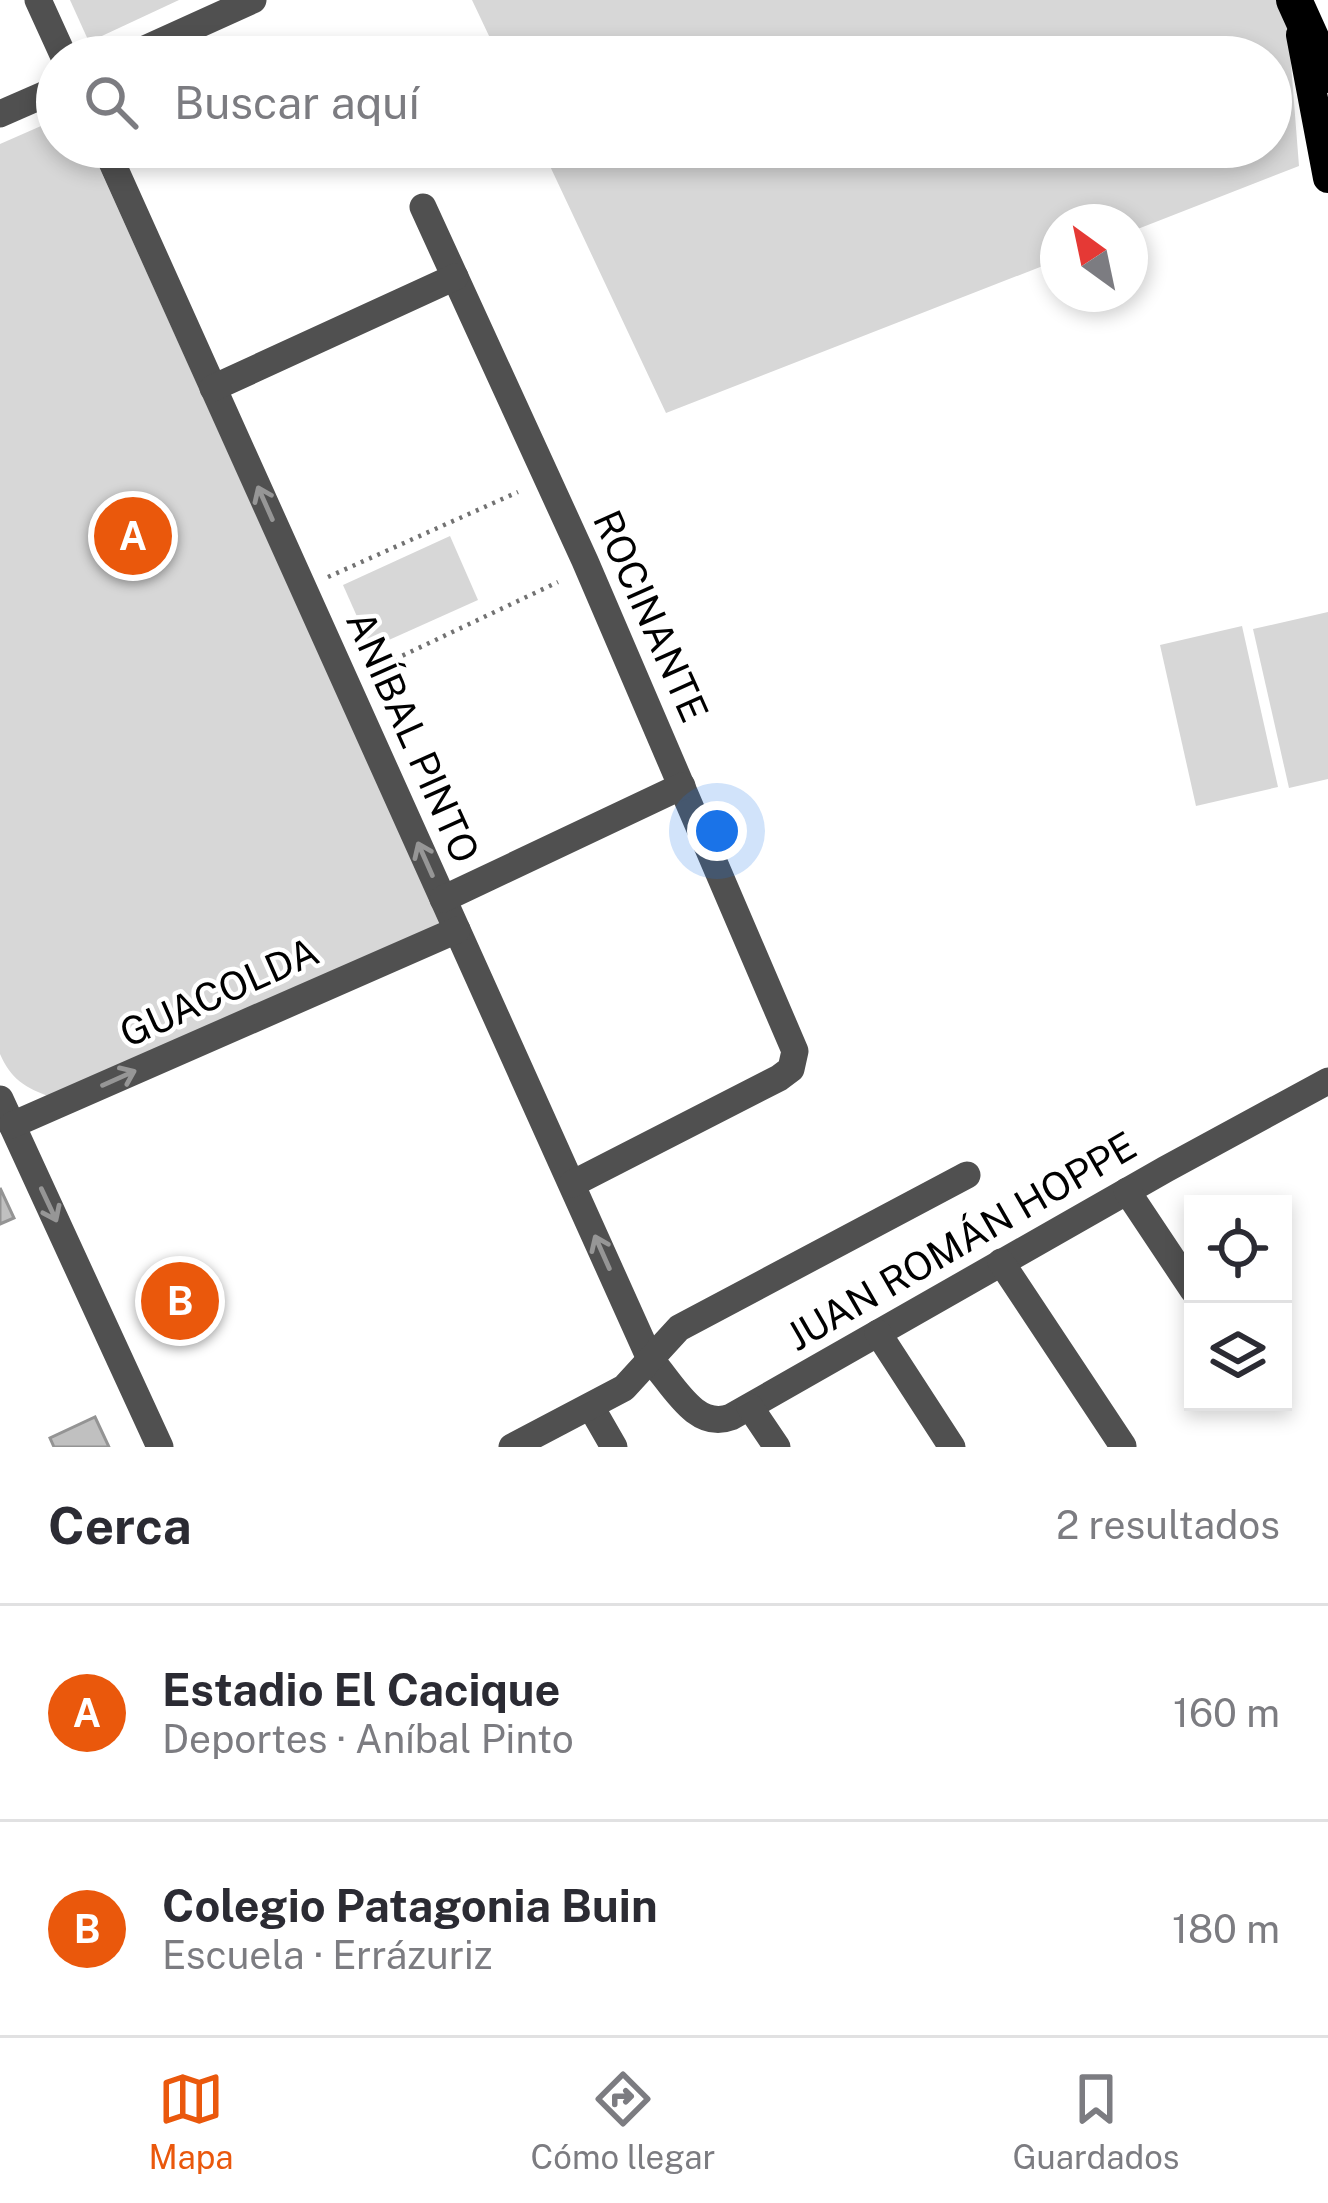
<!DOCTYPE html>
<html lang="es">
<head>
<meta charset="utf-8">
<style>
  :root { --surface:#fff; --page:#f7f7f7; --text:#2b2b33; --muted:#7c7c81; --line:#e1e1e2; --accent:#ea580c }
  body { margin:0; font-family:"Public Sans",sans-serif; background:var(--page); color:var(--text) }
  .controls { position:absolute; right:36px; bottom:36px; display:grid; overflow:hidden; border-radius:0px; box-shadow:0 6px 18px #0003 }
  .controls button { width:108px; height:108px; display:grid; place-items:center; padding:0; border:0; border-bottom:3px solid var(--line); background:var(--surface); color:var(--text); font:60px sans-serif }
  .compass { position:absolute; left:1040px; top:204px; width:108px; height:108px; border-radius:50%; background:var(--surface); box-shadow:0 6px 18px #0003; rotate:327deg }
  .you { position:absolute; left:717px; top:831px; width:42px; height:42px; margin:-30px; border:9px solid #fff; border-radius:50%; background:#1a73e8; box-shadow:0 0 0 18px #1a73e833 }
  .badge { display:grid; place-items:center; width:78px; height:78px; border-radius:50%; background:var(--accent); color:#fff; font-size:39px; font-weight:700 }
  .pin { position:absolute; translate:-50% -50%; border:6px solid #fff; box-shadow:0 3px 12px #0006 }
  .list { margin:0; padding:0; list-style:none }
  h2 { display:flex; justify-content:space-between; align-items:center; height:156px; margin:0; padding:0 48px; font-size:51px }
  h2 small { font-size:39px; font-weight:400; color:var(--muted) }
  .list li { display:grid; grid-template-columns:78px 1fr auto; gap:36px; align-items:center; box-sizing:border-box; height:216px; padding:0 48px; border-top:3px solid var(--line) }
  .list b { display:block; font-size:45px; white-space:nowrap }
  .list p { margin:0; font-size:39px; white-space:nowrap; color:var(--muted) }
  .list em { font-size:39px; font-style:normal; color:var(--muted) }
  .icon { flex:none; width:66px; height:66px; fill:none; stroke:currentColor; stroke-width:2; stroke-linecap:round; stroke-linejoin:round }
  .map { position:relative; flex:none; width:1328px; height:1447px; overflow:hidden }
  .search { position:absolute; background:var(--surface); box-shadow:0 6px 18px #0003; left:36px; right:36px; top:36px; height:132px; display:flex; align-items:center; gap:30px; box-sizing:border-box; padding:0 42px; border-radius:66px; color:var(--muted); font-size:45px }
  .sheet { height:588px; background:var(--surface) }
  nav { display:flex; justify-content:space-around; align-items:center; box-sizing:border-box; height:168px; border-top:3px solid var(--line); background:var(--surface); font-size:33px; color:var(--muted) }
  nav a { display:grid; justify-items:center; gap:6px }
  nav .on { color:var(--accent) }
  .map>svg:first-child { display:block }
  .green { fill:#d7d7d7 }
  .building { fill:#c0c0c0; stroke:#949494; stroke-width:3 }
  .lines { fill:none; stroke-linecap:round; stroke-linejoin:round }
  .path { stroke:#727272; stroke-width:4.5; stroke-dasharray:3 6; stroke-linecap:butt }
  .minor { stroke:#505050; stroke-width:27 }
  .major { stroke:#000; stroke-width:30 }
  .highway { stroke:#000; stroke-width:36 }
  .oneway { stroke:#969696 }
  .labels { text-anchor:middle; dominant-baseline:central; stroke-width:9; stroke-linejoin:round; paint-order:stroke }
  .street-label { font-size:39px; fill:#000; stroke:#fff }
</style>
</head>
<body>
<div class="map">
<svg width="1328" height="1447" viewBox="0 0 1328 1447">
  <rect width="100%" height="100%" fill="#fff"/>
  <g class="green">
    <polygon points="70,0 179,0 89,42"/>
    <polygon points="472,0 1286,0 1299,166 1130,232 1130,222 1058,222 1058,260 666,413 541,147 1271,147 1271,57 499,57"/>
    <path d="M57 119V147H90L441 924 51 1097C25 1088 11 1079 0 1054V144Z"/>
    <polygon points="450,536 478,600 371,648 343,585"/>
    <polygon points="1328,612 1328,779 1289,788 1253,629"/>
    <polygon points="1242,626 1278,787 1196,806 1160,645"/>
  </g>
  <g class="building">
    <polygon points="0,1188 14,1218 0,1224"/>
    <polygon points="95,1417 109,1447 54,1447 50,1438"/>
  </g>
  <g class="lines">
    <g class="path">
      <polyline points="328,577 518,492"/>
      <polyline points="370,671 558,582"/>
    </g>
    <g class="minor">
      <polyline points="38,0 64,57"/>
      <polyline points="127,57 253,0"/>
      <polyline points="0,114 57,89"/>
      <path d="M105 147 650 1359C673 1384 695 1431 731 1417L1166 1169 1328 1081"/>
      <polyline points="423,207 585,561 795,1051 791,1069 779,1078 572,1184"/>
      <polyline points="213,388 455,277"/>
      <polyline points="443,899 682,786"/>
      <polyline points="0,1099 160,1447"/>
      <polyline points="12,1125 457,930"/>
      <polyline points="1127,1191 1193,1290"/>
      <polyline points="1001,1262 1123,1446"/>
      <polyline points="878,1333 952,1447"/>
      <polyline points="591,1407 614,1447"/>
      <polyline points="750,1407 777,1447"/>
      <polyline points="512,1447 624,1388 679,1328 967,1175"/>
    </g>
    <polyline class="major" points="1301,35 1328,178"/>
    <polyline class="highway" points="1294,0 1328,75"/>
  </g>
  <defs><path id="oneway-shaft" d="M-6 0H5M1.5-3L5.5 0L1.5 3" fill="none" stroke-width="1.6" stroke-linecap="round" stroke-linejoin="round" transform="scale(3)"/></defs>
  <g class="oneway">
    <use href="#oneway-shaft" transform="translate(265 503) rotate(-114)"/>
    <use href="#oneway-shaft" transform="translate(425 859) rotate(-114)"/>
    <use href="#oneway-shaft" transform="translate(119 1078) rotate(-24)"/>
    <use href="#oneway-shaft" transform="translate(49 1205) rotate(65)"/>
    <use href="#oneway-shaft" transform="translate(602 1252) rotate(-114)"/>
  </g>
  <g class="labels">
    <g class="street-label">
      <text transform="translate(651 616) rotate(66)">ROCINANTE</text>
      <text transform="translate(413 737) rotate(66)">ANÍBAL PINTO</text>
      <text transform="translate(219 992) rotate(-24)">GUACOLDA</text>
      <text transform="translate(961 1241) rotate(-30)">JUAN ROMÁN HOPPE</text>
    </g>
  </g>
</svg>
<div class="controls">
<button><svg class="icon" aria-label="locate" viewBox="0 0 24 24"><circle cx="12" cy="12" r="6"/><path d="M12 2v4M12 18v4M2 12h4M18 12h4"/></svg></button>
<button><svg class="icon" aria-label="layers" viewBox="0 0 24 24"><path d="M12 4l9 5-9 5-9-5zM3 14l9 5 9-5"/></svg></button>
</div>
<svg class="compass" viewBox="-18 -18 36 36"><path d="M0-13l5 13h-10z" fill="#e53935"/><path d="M0 13l5-13h-10z" fill="#7c7c81"/></svg>
<div class="you"></div>
<div class="pin badge" style="left:133px;top:536px">A</div>
<div class="pin badge" style="left:180px;top:1301px">B</div>
<div class="search"><svg class="icon" aria-label="search" viewBox="0 0 24 24"><circle cx="10" cy="10" r="6"/><path d="M15 15l6 6"/></svg>Buscar aquí</div>
</div>
<section class="sheet">
<h2>Cerca<small>2 resultados</small></h2>
<ul class="list">
<li><span class="badge">A</span><div><b>Estadio El Cacique</b><p>Deportes · Aníbal Pinto</p></div><em>160 m</em></li>
<li><span class="badge">B</span><div><b>Colegio Patagonia Buin</b><p>Escuela · Errázuriz</p></div><em>180 m</em></li>
</ul>
</section>
<nav>
<a class="on"><svg class="icon" aria-label="map" viewBox="0 0 24 24"><path d="M3 6l6-2 6 2 6-2v14l-6 2-6-2-6 2zM9 4v14M15 6v14"/></svg>Mapa</a>
<a><svg class="icon" aria-label="directions" viewBox="0 0 24 24"><path d="M12 3l9 9-9 9-9-9zM9 14v-3h6M13 9l2 2-2 2"/></svg>Cómo llegar</a>
<a><svg class="icon" aria-label="saved" viewBox="0 0 24 24"><path d="M7 4h10v16l-5-4-5 4z"/></svg>Guardados</a>
</nav>
</body>
</html>
